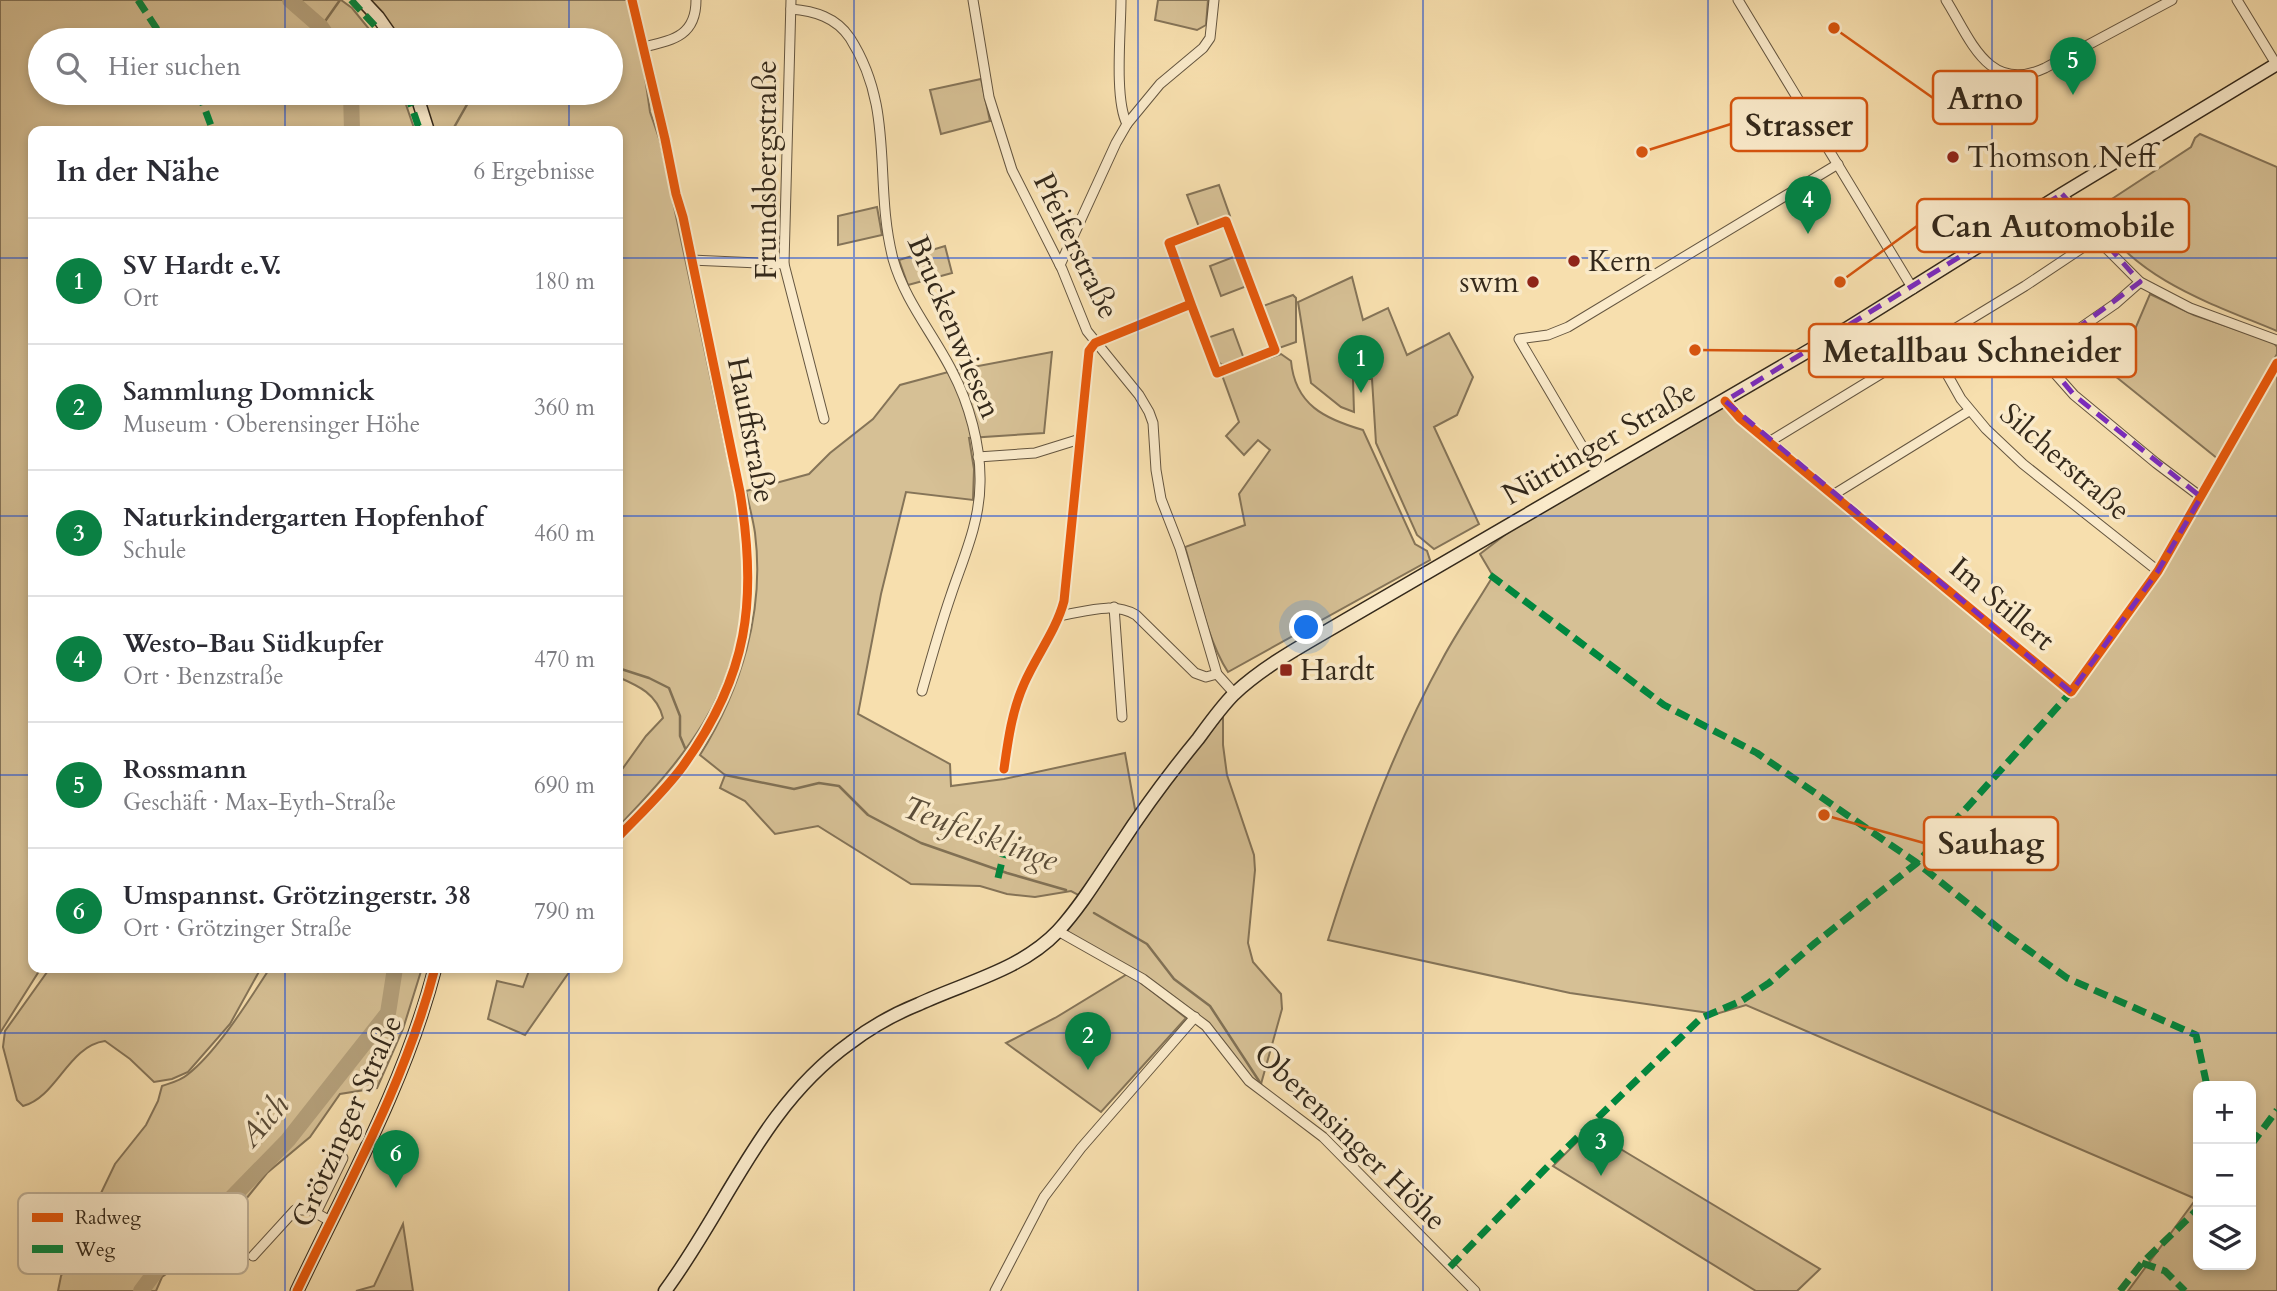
<!DOCTYPE html>
<html lang="de">
<head>
<meta charset="utf-8">
<style>
  :root { --surface:#fff; --page:#f2f2f3; --text:#2b2b33; --muted:#7c7c81; --line:#e1e1e2; --accent:#0b8043 }
  body { margin:0; font-family:Cardo,serif; background:var(--page); color:var(--text) }
  .controls { position:absolute; right:21px; bottom:21px; display:grid; overflow:hidden; border-radius:14px; box-shadow:0 4px 10px #0003 }
  .controls button { width:63px; height:63px; display:grid; place-items:center; padding:0; border:0; border-bottom:2px solid var(--line); background:var(--surface); color:var(--text); font:35px sans-serif }
  .you { position:absolute; left:1307px; top:628px; width:24px; height:24px; margin:-18px; border:5px solid #fff; border-radius:50%; background:#1a73e8; box-shadow:0 0 0 10px #1a73e833 }
  .badge { display:grid; place-items:center; width:46px; height:46px; border-radius:50%; background:var(--accent); color:#fff; font-size:23px; font-weight:700 }
  .pin { position:absolute; translate:-50% -58px; filter:drop-shadow(0 2px 4px #0008) }
  .pin::after { content:''; position:absolute; top:37px; width:24px; height:21px; background:inherit; clip-path:polygon(0 0,100% 0,50% 100%) }
  .list { margin:0; padding:0; list-style:none }
  h2 { display:flex; justify-content:space-between; align-items:center; height:91px; margin:0; padding:0 28px; font-size:30px }
  h2 small { font-size:23px; font-weight:400; color:var(--muted) }
  .list li { display:grid; grid-template-columns:46px 1fr auto; gap:21px; align-items:center; box-sizing:border-box; height:126px; padding:0 28px; border-top:2px solid var(--line) }
  .list b { display:block; font-size:26px; white-space:nowrap }
  .list p { margin:0; font-size:23px; white-space:nowrap; color:var(--muted) }
  .list em { font-size:23px; font-style:normal; color:var(--muted) }
  .icon { flex:none; width:38px; height:38px; fill:none; stroke:currentColor; stroke-width:2; stroke-linecap:round; stroke-linejoin:round }
  .map { position:relative; flex:none; width:2277px; height:1291px; overflow:hidden }
  .search { position:absolute; background:var(--surface); box-shadow:0 4px 10px #0003; left:28px; top:28px; width:595px; height:77px; display:flex; align-items:center; gap:18px; box-sizing:border-box; padding:0 24px; border-radius:38px; color:var(--muted); font-size:26px }
  .panel { position:absolute; background:var(--surface); box-shadow:0 4px 10px #0003; left:28px; top:126px; width:595px; height:847px; border-radius:14px }
  .map>svg:first-child { display:block }
  .green { fill:#d6c095; stroke:#857458; stroke-width:2; fill-rule:evenodd }
  .lines { fill:none; stroke-linecap:round; stroke-linejoin:round }
  .stream { stroke:#817155; stroke-width:2.5 }
  .river { stroke:#b5a17c; stroke-width:16 }
  .street-casing { stroke:#655640; stroke-width:11 }
  .secondary-casing { stroke:#34291b; stroke-width:15 }
  .street { stroke:#faeaca; stroke-width:9 }
  .secondary { stroke:#faeaca; stroke-width:12 }
  .quiet { stroke:#00873e; stroke-width:7; stroke-dasharray:14 7; stroke-linecap:butt }
  .cycleway-casing { stroke:#faeaca; stroke-width:13 }
  .cycleway { stroke:#e8590c; stroke-width:9 }
  .marked { fill:none; stroke:#7b2cbf; stroke-width:5; stroke-dasharray:14 9; stroke-linejoin:round }
  .grid { fill:none; stroke:#1d4ed8; stroke-width:2; stroke-opacity:0.55 }
  .poi-dot { fill:#8f2418; stroke:#faeaca; stroke-width:2.5 }
  .labels { text-anchor:middle; dominant-baseline:central; stroke-width:7; stroke-linejoin:round; paint-order:stroke }
  .poi-label { font-size:30px; fill:#34291b; stroke:#faeaca; text-anchor:start }
  .street-label { font-size:30px; fill:#34291b; stroke:#faeaca }
  .water-label { font-size:32px; font-style:italic; fill:#5b4d38; stroke:#faeaca }
  .key { fill:#faeaca; stroke:#bfb096; stroke-width:2 }
  .key-label { font-size:19px; fill:#34291b }
  .leader { fill:none; stroke:#d6540e; stroke-width:2.5 }
  .callout-dot { fill:#d6540e; stroke:#faeaca; stroke-width:2.5 }
  .callout { fill:#faeaca; stroke:#d6540e; stroke-width:2.5 }
  .callout-label { font-size:32px; text-anchor:middle; font-weight:bold; fill:#34291b }
</style>
</head>
<body>
<div class="map">
<svg width="2277" height="1291" viewBox="0 0 2277 1291">
  <rect width="100%" height="100%" fill="#f7dfae"/>
  <filter id="stains"><feTurbulence type="fractalNoise" baseFrequency=".00286" numOctaves="4"/><feColorMatrix values="0 0 0 0 .2 0 0 0 0 .09 0 0 0 0 .02 0 0 0 .5 -.17"/></filter>
  <radialGradient id="worn" r=".72"><stop offset=".6" stop-color="#630" stop-opacity="0"/><stop offset="1" stop-color="#630" stop-opacity=".3"/></radialGradient>
  <g class="green">
    <polygon points="0,0 341,0 352,8 378,40 40,40 40,93 402,93 415,131 33,131 33,968 41,968 0,1033"/>
    <path d="M369 0H628L643 63 650 112 660 141 737 502C741 532 746 562 744 593 737 696 686 756 618 827V775L646 736 663 718C657 694 639 686 618 677V131H433L421 93H611V40H399Z"/>
    <polygon points="1158,0 1208,0 1206,25 1197,30 1155,20"/>
    <polygon points="981,79 990,121 941,134 930,90"/>
    <path d="M2200 134 2277 167V331C2210 303 2139 281 2096 217L2098 208 2191 147 2195 138Z"/>
    <polygon points="1219,185 1230,216 1199,227 1187,195"/>
    <polygon points="877,207 882,235 838,245 838,216"/>
    <polygon points="945,246 952,273 908,285 899,260"/>
    <polygon points="1236,256 1247,286 1221,296 1210,266"/>
    <polygon points="1352,277 1363,320 1388,308 1407,355 1449,333 1473,377 1457,415 1434,427 1479,524 1434,549 1417,535 1376,443 1372,379 1353,379 1354,412 1341,407 1311,383 1298,302"/>
    <polygon points="2150,294 2194,315 2273,342 2277,347 2277,354 2218,459 2115,376"/>
    <polygon points="1293,295 1296,298 1296,342 1279,348 1263,306"/>
    <polygon points="1233,329 1244,359 1222,365 1216,360 1207,338"/>
    <path d="M1052 352 1044 433 969 438 974 469 973 500 906 492 881 594 858 714 950 764 951 786 1004 779 1125 753 1138 826 1223 716V745L1227 775 1254 855 1255 870 1248 943 1253 962 1281 994 1282 1009 1261 1084 1258 1087 1196 1015 1067 931 1090 901 1071 891 1035 897 1007 894 980 886 911 884 818 826 775 834 745 801 720 788 725 775 700 755C741 689 765 612 755 533 753 519 749 505 746 491L809 474 830 453 873 419 900 385 952 371Z"/>
    <path d="M1281 354 1291 361C1295 405 1325 419 1363 430L1415 544 1427 551 1430 560 1228 672C1206 638 1197 586 1185 547L1245 525 1239 494 1270 450 1258 440 1244 455 1226 436 1239 422 1222 375Z"/>
    <path d="M2277 363V1291H2128L2196 1199 1746 1005 1716 1014 1570 993 1328 940C1358 844 1394 747 1443 658 1458 630 1477 603 1493 576L1480 554 1540 508 1725 401 2071 692 2136 602ZM2198 1086H2251V1265H2198Z"/>
    <path d="M50 968H261L230 1024 188 1072 172 1079 154 1082 130 1059 105 1041C68 1046 57 1097 23 1106L17 1100 3 1047 5 1031Z"/>
    <path d="M270 968H422L403 1029 377 1088 340 1094 310 1137 267 1173 213 1240 162 1277 156 1291H58L61 1276 115 1164 146 1125 158 1101 162 1086C170 1083 180 1081 187 1075 217 1052 249 1000 270 968Z"/>
    <polygon points="530,968 572,968 525,1035 488,1019 497,981 523,987"/>
    <polygon points="1129,973 1186,1018 1101,1112 1006,1043 1055,1018"/>
    <polygon points="1589,1130 1820,1269 1797,1291 1756,1291 1553,1166"/>
    <polygon points="403,1224 413,1291 356,1291 374,1286"/>
  </g>
  <g class="lines">
    <g class="stream">
      <polyline points="321,27 340,0"/>
      <polyline points="452,131 469,101 492,93"/>
      <polyline points="618,668 649,678 669,688 680,716 680,736 685,748"/>
      <polyline points="725,775 794,789 819,783 839,786 868,815 921,843 1007,873 1066,890"/>
      <polyline points="1094,913 1147,944 1174,979 1210,1006 1261,1084"/>
    </g>
    <g class="river">
      <polyline points="290,0 321,27 330,40"/>
      <polyline points="351,93 352,131"/>
      <polyline points="141,1291 165,1259 209,1221 288,1140 388,1013 395,968"/>
    </g>
    <g class="street-casing">
      <g id="street">
        <polyline points="791,0 784,264 824,419"/>
        <polyline points="973,0 989,97 1012,170 1062,269 1087,331 1139,395 1149,412 1153,423 1156,470 1161,499 1180,548 1217,674 1235,694"/>
        <path d="M1121 0C1121 30 1114 99 1127 124"/>
        <polyline points="1738,0 1913,289"/>
        <path d="M1946 0C1970 38 1988 95 2045 68L2172 0"/>
        <polyline points="2237,0 2276,64"/>
        <path d="M791 9C814 11 836 17 850 38 896 110 873 181 893 259 905 301 932 332 952 371 969 403 981 446 980 483 980 522 963 559 951 595 940 627 931 659 922 691"/>
        <path d="M644 47C673 40 696 36 696 0"/>
        <polyline points="2062,194 2101,243 2140,282 2190,308 2277,340"/>
        <polyline points="691,260 784,264"/>
        <polyline points="1060,265 1116,143 1127,124 1160,84 1203,48 1210,38 1214,0"/>
        <polyline points="2140,282 2115,304 2050,349 2044,361 2074,395 2156,463 2201,497"/>
        <polyline points="1930,344 1961,399 1986,429 2023,464 2158,571"/>
        <polyline points="1725,401 1740,418 2071,692 2158,571 2277,363"/>
        <polyline points="1769,442 2025,286 2097,238"/>
        <polyline points="1588,456 1519,339 1548,335 1568,327 1838,164"/>
        <polyline points="978,457 1035,453 1080,439"/>
        <polyline points="1833,495 1969,411"/>
        <polyline points="1114,607 1122,717"/>
        <path d="M1059 616C1085 612 1112 601 1136 615L1195 673 1206 677 1217 674"/>
        <path d="M1004 769C1008 740 1012 711 1024 684 1036 656 1056 631 1064 601L1089 351 1095 343 1191 304 1169 243 1226 221 1275 350 1217 373 1191 304"/>
        <path d="M618 837C640 814 664 792 683 766 748 676 758 601 740 492L683 217 676 194 665 139 632 0"/>
        <polyline points="1058,931 1143,979 1206,1026 1249,1081 1323,1137 1475,1291"/>
        <polyline points="330,1221 316,1213 343,1158"/>
        <polyline points="253,1256 295,1210 309,1210 316,1213"/>
        <polyline points="995,1291 1044,1197 1081,1148 1195,1017"/>
      </g>
    </g>
    <g class="secondary-casing">
      <g id="secondary">
        <polyline points="362,0 378,17 394,40"/>
        <polyline points="416,93 428,131"/>
        <path d="M297 1291C347 1186 406 1081 435 968"/>
        <path d="M665 1291C728 1206 761 1107 850 1043 871 1027 894 1014 919 1004 966 982 1021 970 1058 931 1082 905 1100 874 1120 845 1144 808 1170 773 1198 739 1209 724 1221 707 1234 694 1266 664 1307 643 1344 621L1846 329 2062 194 2277 64"/>
      </g>
    </g>
    <use href="#street" class="street"/>
    <use href="#secondary" class="secondary"/>
    <g class="quiet">
      <polyline points="138,0 164,40"/>
      <polyline points="351,0 375,26 384,40"/>
      <polyline points="196,93 203,104 213,131"/>
      <polyline points="407,93 420,131"/>
      <polyline points="1490,575 1664,705 1757,753 1917,863 2002,931 2067,978 2196,1035 2207,1086"/>
      <polyline points="998,878 1004,853"/>
      <polyline points="2251,1145 2277,1110"/>
      <polyline points="2142,1263 2165,1271 2185,1291"/>
      <polyline points="1450,1267 1551,1163 1701,1018 1741,1001 1769,983 1815,943 1917,863 2071,692"/>
      <polyline points="2120,1291 2142,1263 2198,1209"/>
    </g>
    <g class="cycleway-casing">
      <g id="cycleway">
        <polyline points="1725,401 1740,418 2071,692 2158,571 2277,363"/>
        <path d="M1004 769C1008 740 1012 711 1024 684 1036 656 1056 631 1064 601L1089 351 1095 343 1191 304 1169 243 1226 221 1275 350 1217 373 1191 304"/>
        <path d="M618 837C640 814 664 792 683 766 748 676 758 601 740 492L683 217 676 194 665 139 632 0"/>
        <path d="M297 1291C347 1186 406 1081 435 968"/>
      </g>
    </g>
    <use href="#cycleway" class="cycleway"/>
  </g>
  <path class="marked" d="M2062 194 2140 282 2041 355 2074 395 2201 497 2158 571 2071 692 1725 401Z"/>
  <path class="grid" d="M285 0V40M569 0V40M854 0V1291M1138 0V1291M1423 0V1291M1708 0V1291M1992 0V1291M285 93V131M569 93V131M0 258H33M618 258H2277M0 516H33M618 516H2277M0 775H33M618 775H2277M285 968V1291M569 968V1291M0 1033H2277"/>
  <g class="poi-dot">
    <circle cx="1953" cy="157" r="7"/>
    <circle cx="1574" cy="261" r="7"/>
    <circle cx="1533" cy="282" r="7"/>
    <rect x="1279" y="663" width="14" height="14" rx="3.5"/>
  </g>
  <g class="labels">
    <g class="poi-label">
      <text x="1967" y="157">Thomson Neff</text>
      <text x="1588" y="261">Kern</text>
      <text x="1519" y="282" text-anchor="end">swm</text>
      <text x="1300" y="670">Hardt</text>
    </g>
    <g class="street-label">
      <text transform="translate(766 170) rotate(-90)">Frundsbergstraße</text>
      <text transform="translate(1076 246) rotate(64)">Pfeiferstraße</text>
      <text transform="translate(954 327) rotate(67)">Bruckenwiesen</text>
      <text transform="translate(751 430) rotate(79)">Hauffstraße</text>
      <text transform="translate(1599 443) rotate(-30)">Nürtinger Straße</text>
      <text transform="translate(2065 462) rotate(41)">Silcherstraße</text>
      <text transform="translate(2002 604) rotate(40)">Im Stillert</text>
      <text transform="translate(347 1121) rotate(-66)">Grötzinger Straße</text>
      <text transform="translate(1350 1137) rotate(44)">Oberensinger Höhe</text>
    </g>
    <g class="water-label">
      <text transform="translate(980 834) rotate(20)">Teufelsklinge</text>
      <text transform="translate(264 1121) rotate(-49)">Aich</text>
    </g>
  </g>
  <rect x="18" y="1193" width="230" height="81" rx="10" class="key"/>
  <rect x="32" y="1213" width="31" height="9" fill="#e8590c"/>
  <rect x="32" y="1245" width="31" height="8" fill="#00873e"/>
  <g class="key-label">
    <text x="75" y="1224">Radweg</text>
    <text x="75" y="1256">Weg</text>
  </g>
  <path class="leader" d="M1834 28L1933 98M1642 152L1731 124M1840 282L1917 226M1695 350L1809 351M1824 815L1924 843"/>
  <g class="callout-dot">
    <circle cx="1834" cy="28" r="7"/>
    <circle cx="1642" cy="152" r="7"/>
    <circle cx="1840" cy="282" r="7"/>
    <circle cx="1695" cy="350" r="7"/>
    <circle cx="1824" cy="815" r="7"/>
  </g>
  <g class="callout">
    <rect x="1933" y="71" width="104" height="53" rx="7"/>
    <rect x="1731" y="98" width="136" height="53" rx="7"/>
    <rect x="1917" y="199" width="272" height="53" rx="7"/>
    <rect x="1809" y="324" width="327" height="53" rx="7"/>
    <rect x="1924" y="817" width="134" height="53" rx="7"/>
  </g>
  <g class="callout-label">
    <text x="1985" y="109">Arno</text>
    <text x="1799" y="136">Strasser</text>
    <text x="2053" y="237">Can Automobile</text>
    <text x="1972" y="362">Metallbau Schneider</text>
    <text x="1991" y="854">Sauhag</text>
  </g>
  <rect width="100%" height="100%" filter="url(#stains)"/>
  <rect width="100%" height="100%" fill="url(#worn)"/>
</svg>
<div class="controls">
<button>+</button>
<button>−</button>
<button><svg class="icon" aria-label="layers" viewBox="0 0 24 24"><path d="M12 4l9 5-9 5-9-5zM3 14l9 5 9-5"/></svg></button>
</div>
<div class="you"></div>
<div class="pin badge" style="left:1361px;top:393px">1</div>
<div class="pin badge" style="left:1088px;top:1070px">2</div>
<div class="pin badge" style="left:1601px;top:1176px">3</div>
<div class="pin badge" style="left:1808px;top:234px">4</div>
<div class="pin badge" style="left:2073px;top:95px">5</div>
<div class="pin badge" style="left:396px;top:1188px">6</div>
<div class="search"><svg class="icon" aria-label="search" viewBox="0 0 24 24"><circle cx="10" cy="10" r="6"/><path d="M15 15l6 6"/></svg>Hier suchen</div>
<section class="panel">
<h2>In der Nähe<small>6 Ergebnisse</small></h2>
<ul class="list">
<li><span class="badge">1</span><div><b>SV Hardt e.V.</b><p>Ort</p></div><em>180 m</em></li>
<li><span class="badge">2</span><div><b>Sammlung Domnick</b><p>Museum · Oberensinger Höhe</p></div><em>360 m</em></li>
<li><span class="badge">3</span><div><b>Naturkindergarten Hopfenhof</b><p>Schule</p></div><em>460 m</em></li>
<li><span class="badge">4</span><div><b>Westo-Bau Südkupfer</b><p>Ort · Benzstraße</p></div><em>470 m</em></li>
<li><span class="badge">5</span><div><b>Rossmann</b><p>Geschäft · Max-Eyth-Straße</p></div><em>690 m</em></li>
<li><span class="badge">6</span><div><b>Umspannst. Grötzingerstr. 38</b><p>Ort · Grötzinger Straße</p></div><em>790 m</em></li>
</ul>
</section>
</div>
</body>
</html>
